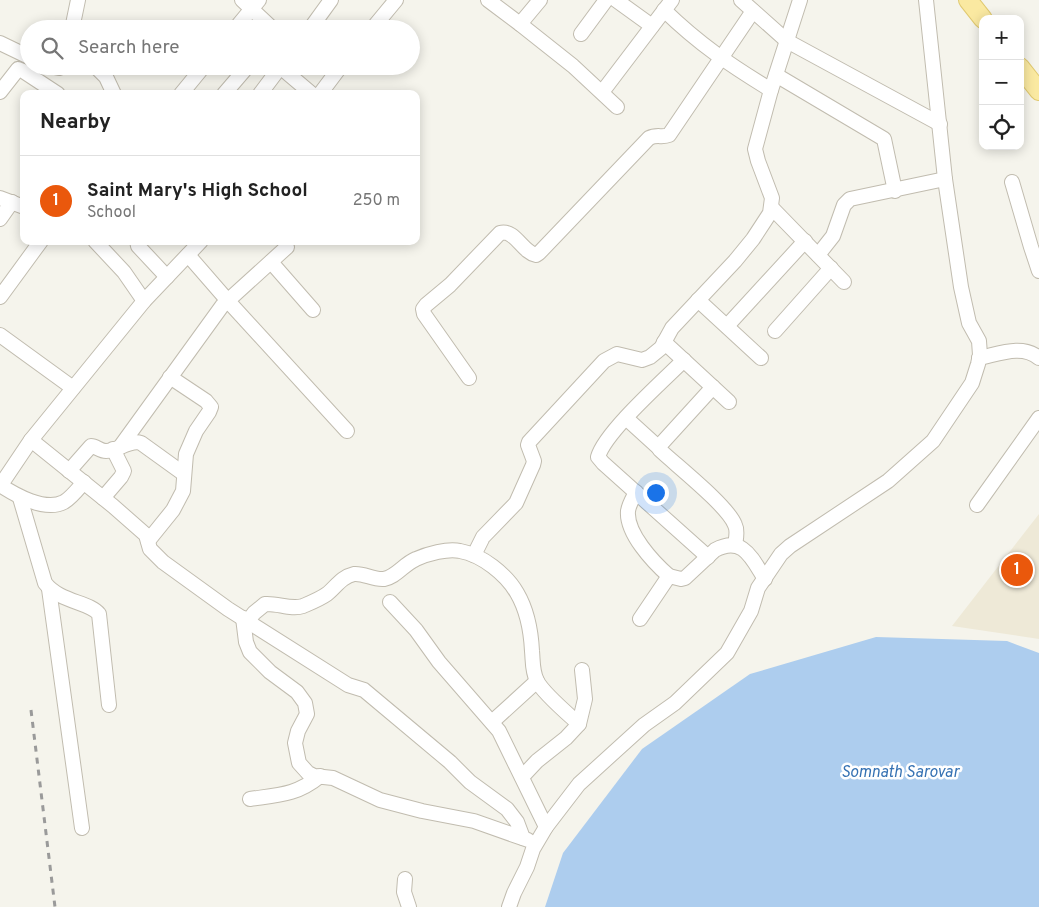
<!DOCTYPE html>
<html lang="en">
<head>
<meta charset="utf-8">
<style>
  :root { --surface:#fff; --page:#f6f6f6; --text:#222; --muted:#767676; --line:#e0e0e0; --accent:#ea580c }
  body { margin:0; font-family:Overpass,sans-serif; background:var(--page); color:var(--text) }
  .controls { position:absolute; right:15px; top:15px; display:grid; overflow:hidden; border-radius:10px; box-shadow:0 2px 12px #0003 }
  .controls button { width:45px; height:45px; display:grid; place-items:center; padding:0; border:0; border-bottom:1px solid var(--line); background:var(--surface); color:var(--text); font:25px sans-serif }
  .you { position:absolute; left:655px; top:492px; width:18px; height:18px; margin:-12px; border:4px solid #fff; border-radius:50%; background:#1a73e8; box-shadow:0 0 0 8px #1a73e833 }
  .badge { display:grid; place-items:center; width:32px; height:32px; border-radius:50%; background:var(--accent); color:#fff; font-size:16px; font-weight:700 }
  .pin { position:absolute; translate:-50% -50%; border:2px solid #fff; box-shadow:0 1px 5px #0006 }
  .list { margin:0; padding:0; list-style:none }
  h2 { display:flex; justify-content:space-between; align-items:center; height:65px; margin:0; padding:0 20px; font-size:21px }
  h2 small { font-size:16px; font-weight:400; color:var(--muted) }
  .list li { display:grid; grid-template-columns:32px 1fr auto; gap:15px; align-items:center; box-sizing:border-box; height:90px; padding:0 20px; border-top:1px solid var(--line) }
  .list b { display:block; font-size:19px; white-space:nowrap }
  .list p { margin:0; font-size:16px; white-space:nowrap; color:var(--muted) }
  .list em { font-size:16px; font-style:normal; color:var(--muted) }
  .icon { flex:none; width:28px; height:28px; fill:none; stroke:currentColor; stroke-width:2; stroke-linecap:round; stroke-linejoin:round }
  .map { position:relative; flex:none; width:1039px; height:907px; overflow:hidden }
  .search { position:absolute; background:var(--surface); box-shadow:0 2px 12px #0003; left:20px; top:20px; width:400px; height:55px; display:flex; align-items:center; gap:12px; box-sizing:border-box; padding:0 18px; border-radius:28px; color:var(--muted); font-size:19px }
  .panel { position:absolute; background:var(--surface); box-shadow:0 2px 12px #0003; left:20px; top:90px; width:400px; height:155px; border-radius:10px }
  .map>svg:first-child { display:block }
  .education { fill:#eee9d7 }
  .water { fill:#adcdee }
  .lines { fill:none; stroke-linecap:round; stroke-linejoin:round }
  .minor-casing { stroke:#c1bcaf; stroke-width:16 }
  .major-casing { stroke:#e0c970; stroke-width:20 }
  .minor { stroke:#fff; stroke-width:14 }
  .major { stroke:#fae9a1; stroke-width:18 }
  .rail { stroke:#9a9a9a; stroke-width:3; stroke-dasharray:6 6; stroke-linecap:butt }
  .labels { text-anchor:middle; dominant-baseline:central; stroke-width:5; stroke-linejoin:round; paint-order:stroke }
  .water-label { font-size:16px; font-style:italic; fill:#3672b3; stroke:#fff }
</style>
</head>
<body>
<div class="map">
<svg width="1039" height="907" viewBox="0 0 1039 907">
  <rect width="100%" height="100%" fill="#f5f4ec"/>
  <polygon class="education" points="1039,514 1039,639 952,626"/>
  <polygon class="water" points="876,637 1007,641 1039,653 1039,907 545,907 563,853 642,749 750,674"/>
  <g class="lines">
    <g class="minor-casing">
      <g id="minor">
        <polyline points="242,0 273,29"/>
        <polyline points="488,0 520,24 540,0"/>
        <polyline points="616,0 652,26"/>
        <polyline points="741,0 787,41 940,124"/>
        <path d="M664 10C699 44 730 65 771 90"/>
        <polyline points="520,24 573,66 617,107"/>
        <polyline points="72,29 78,0"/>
        <polyline points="235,29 259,0"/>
        <polyline points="310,29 331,0"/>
        <polyline points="372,29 396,0"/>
        <polyline points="581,34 606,0"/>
        <polyline points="0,43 29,57"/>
        <polyline points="49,66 59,68 64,66"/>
        <polyline points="95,66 106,77 114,94"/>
        <polyline points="279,66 312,94"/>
        <polyline points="776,75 884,139 895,191"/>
        <polyline points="606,87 672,0"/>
        <polyline points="0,92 18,69 23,71 58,94"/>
        <polyline points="181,94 204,66"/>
        <polyline points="224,94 248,66"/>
        <polyline points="260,94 281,66"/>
        <polyline points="320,94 341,66"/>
        <polyline points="1012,182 1031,247 1039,271"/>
        <polyline points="0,198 24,207"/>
        <polyline points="772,208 844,282"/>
        <polyline points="0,219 12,202"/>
        <polyline points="95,241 124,272 144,301"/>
        <polyline points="137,241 138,246 167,277"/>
        <polyline points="188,255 228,301 347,431"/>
        <polyline points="818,255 833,236 844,205 850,199 945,179"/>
        <polyline points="271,262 313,310"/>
        <polyline points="0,297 41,241"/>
        <polyline points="698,300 761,358"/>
        <polyline points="727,326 805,241"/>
        <polyline points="775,331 831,268"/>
        <polyline points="0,335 73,388"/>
        <polyline points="664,342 729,402"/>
        <path d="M979 358C999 354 1022 344 1039 358"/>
        <path d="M684 360C664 380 605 432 598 457L603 463 708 557"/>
        <path d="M469 378 424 314 423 309 426 305 450 285 500 233C515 229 522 252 536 255L539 253 649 138C657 134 662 138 669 135L753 11"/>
        <path d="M713 387 662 443 659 448 660 450C677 466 728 506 735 525 738 531 736 539 735 545"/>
        <polyline points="626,418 659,448"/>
        <polyline points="31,440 113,506 146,535 150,549 163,562 228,609 348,685 364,690 450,762 470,782 507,809 517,822 523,838"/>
        <polyline points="120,447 222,306 287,247"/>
        <path d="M69 471 91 446C96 446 100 451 106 451 118 451 130 439 141 443L184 474"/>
        <path d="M0 485C15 495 45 512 64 502 71 498 78 489 84 482"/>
        <polyline points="0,486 31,440 144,301 201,241"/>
        <path d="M636 492C633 498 629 504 628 511 626 533 653 562 669 576"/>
        <path d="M20 498 45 583C59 602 90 602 99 614L109 705"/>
        <polyline points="103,498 121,477 124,471 113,449"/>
        <polyline points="977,505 1039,418"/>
        <polyline points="148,541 173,510 183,491 186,454 196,431 209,412 211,407 206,401 170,377"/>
        <polyline points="474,555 483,537 516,503 533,465 534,461 528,445 529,442 604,361 617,354 642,360 650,357 661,348 672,328 735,261 753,239 770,213 772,198 758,161 755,149 771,90 800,0"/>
        <polyline points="49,589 82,828"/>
        <polyline points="390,602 416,630 439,662 499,731 546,827"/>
        <polyline points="243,618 246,642 250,652 270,672 297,692 305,703 307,714 298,731 295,743 299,763 308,773 314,776 333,778 380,800 422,811 474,821 528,840"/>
        <path d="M640 619 669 576 681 579 685 578 715 550C743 535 752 559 765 579"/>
        <path d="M248 621 254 613 265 604C278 603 291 610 303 606 310 603 320 599 327 594 336 587 341 577 354 574 364 573 373 580 384 579 396 577 404 564 416 559 427 554 448 548 460 551 482 555 506 574 517 593 527 610 531 631 532 651 533 661 532 671 537 681 543 693 568 714 579 724"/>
        <polyline points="492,722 537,681"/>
        <polyline points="522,777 537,761 566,738 579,724 585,699 582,670"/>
        <path d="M250 799C278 795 297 795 320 776"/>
        <polyline points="405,879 404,892 409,907"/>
        <polyline points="509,907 514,893 527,867 533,849 546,827 579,784 644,725 675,703 727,653 751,611 758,588 781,554 790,546 888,481 933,441 972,383 978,364 980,355 979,341 969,323 961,287 945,179 926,0"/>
      </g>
    </g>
    <g class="major-casing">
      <g id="major">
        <polyline points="968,0 983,19"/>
        <polyline points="1020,67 1039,91"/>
      </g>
    </g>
    <use href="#minor" class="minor"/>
    <use href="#major" class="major"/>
    <polyline class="rail" points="31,710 55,907"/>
  </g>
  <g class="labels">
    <g class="water-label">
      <text x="900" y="773">Somnath Sarovar</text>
    </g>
  </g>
</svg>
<div class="controls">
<button>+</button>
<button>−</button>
<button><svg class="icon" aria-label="locate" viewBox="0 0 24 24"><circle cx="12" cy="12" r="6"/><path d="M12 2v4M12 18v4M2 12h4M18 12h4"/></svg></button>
</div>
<div class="you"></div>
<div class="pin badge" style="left:1017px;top:570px">1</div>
<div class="search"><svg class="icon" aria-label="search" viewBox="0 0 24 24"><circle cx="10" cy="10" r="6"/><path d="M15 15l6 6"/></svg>Search here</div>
<section class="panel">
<h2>Nearby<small></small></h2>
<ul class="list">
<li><span class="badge">1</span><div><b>Saint Mary's High School</b><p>School</p></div><em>250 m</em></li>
</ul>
</section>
</div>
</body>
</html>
